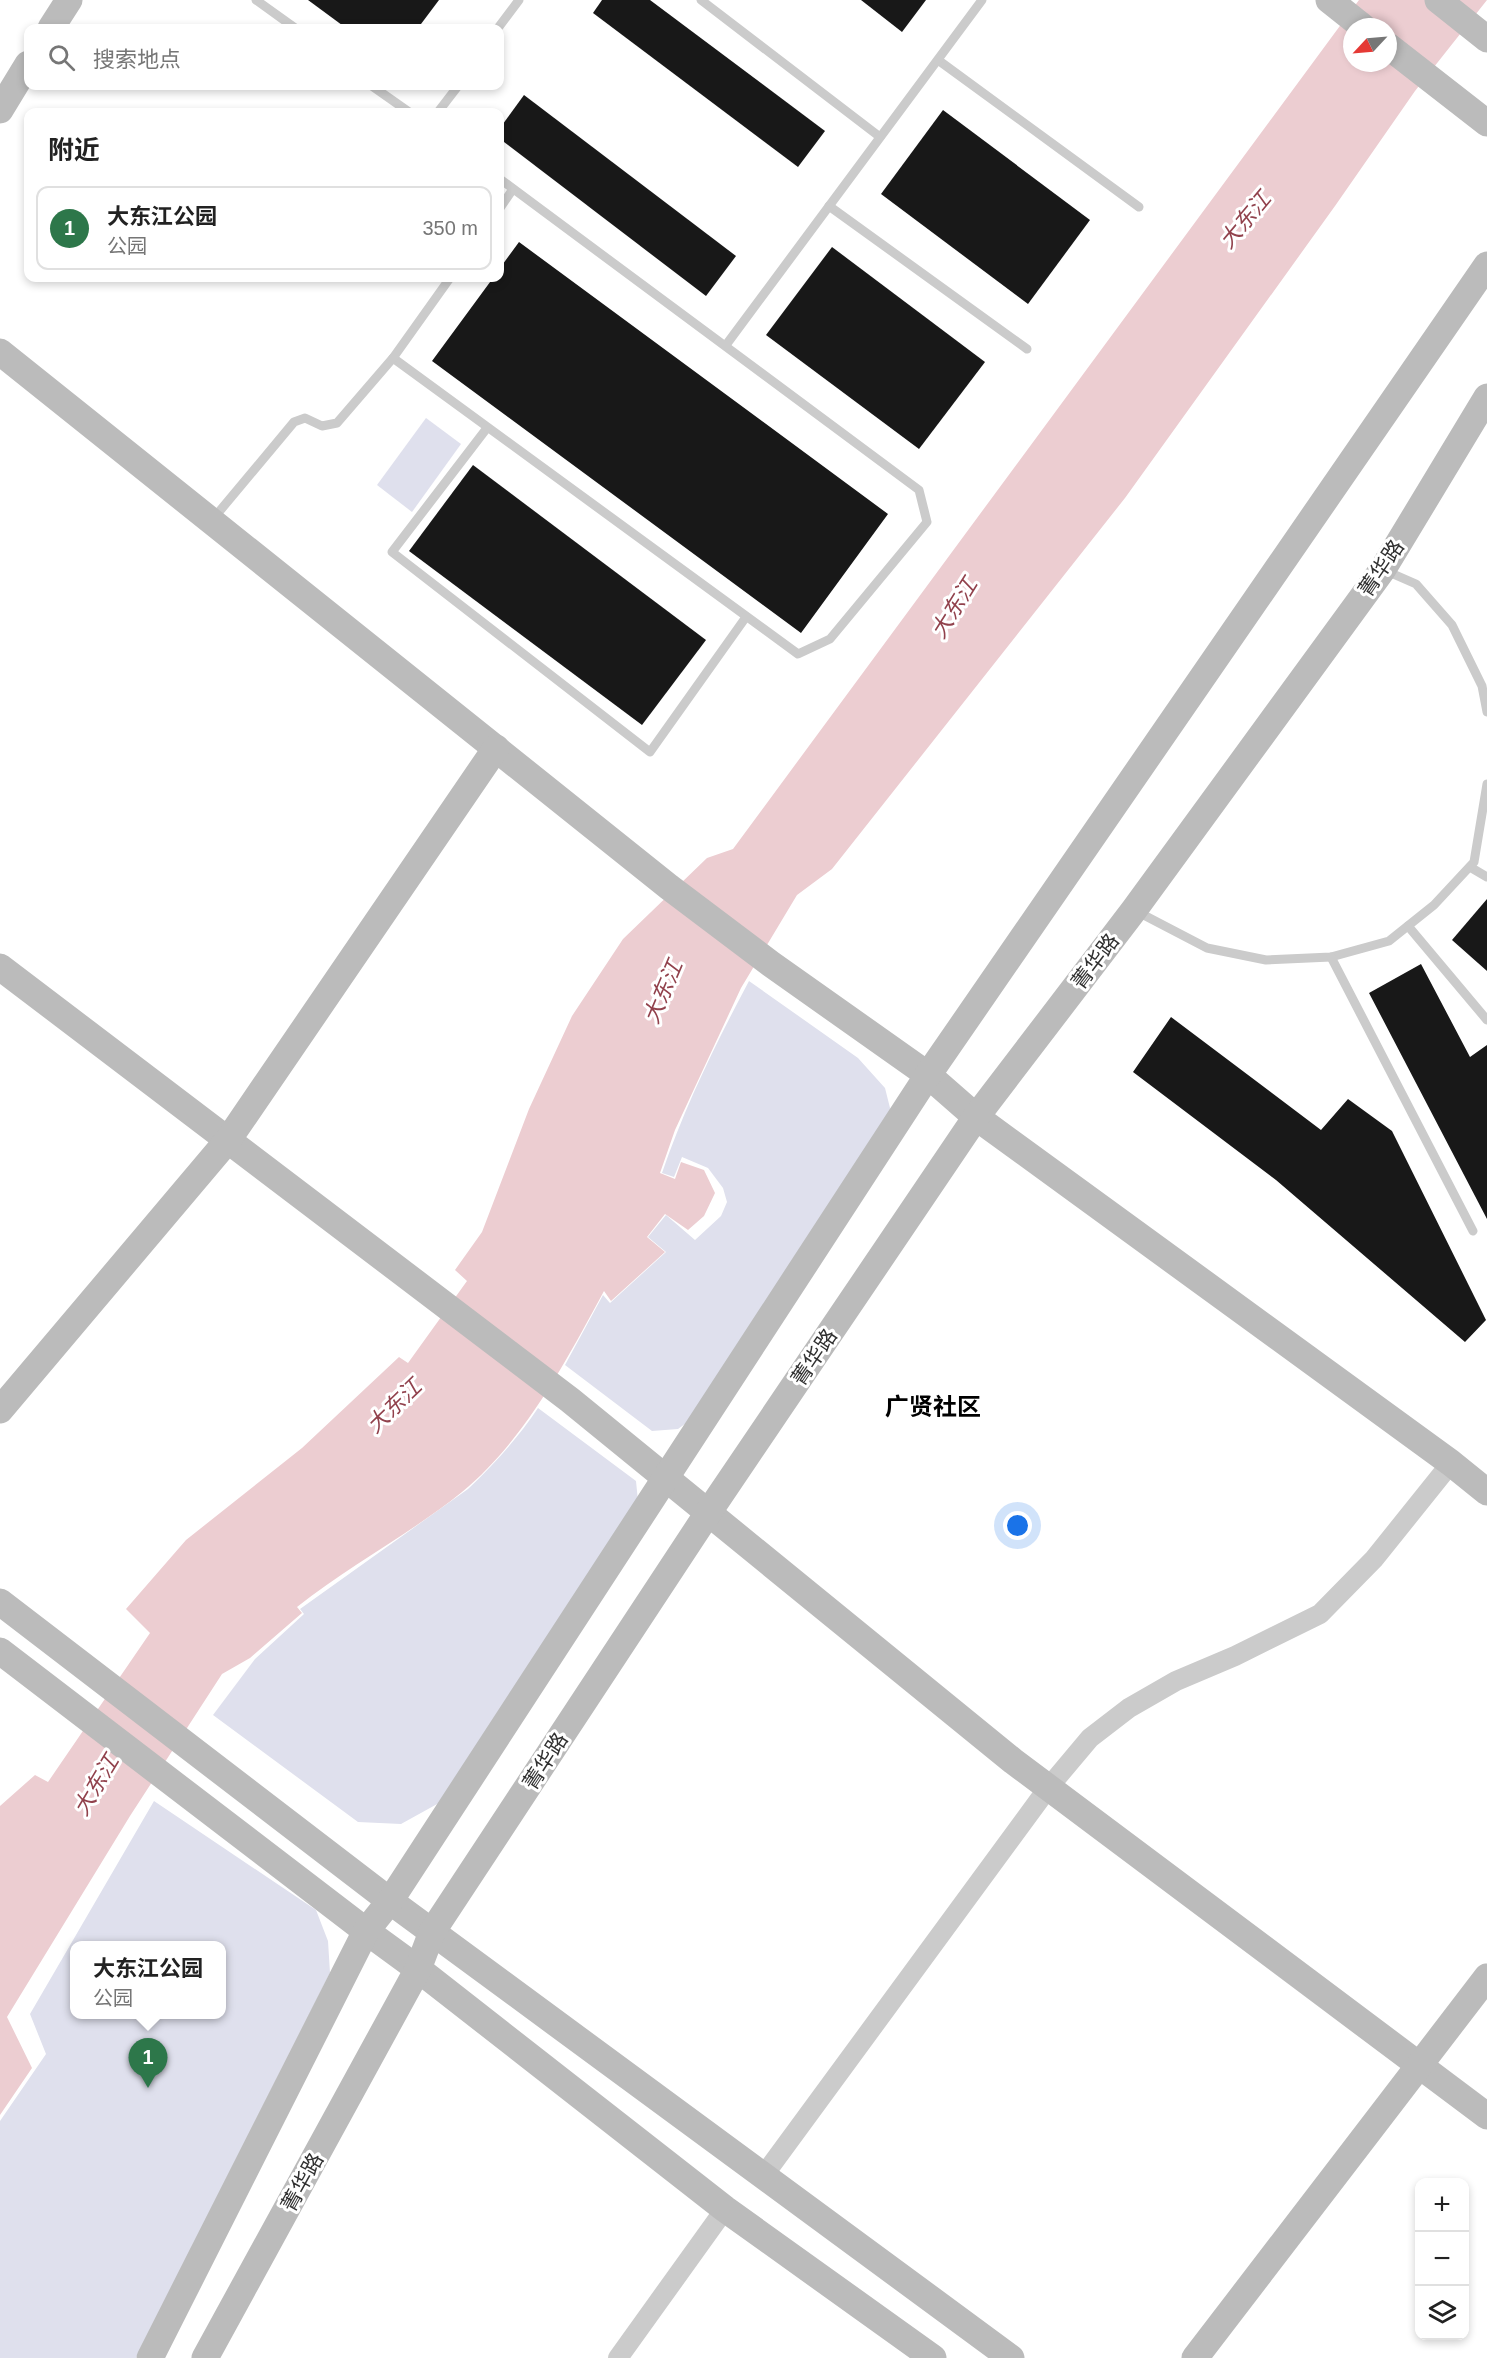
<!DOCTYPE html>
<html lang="zh">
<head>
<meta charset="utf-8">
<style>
  :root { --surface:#fff; --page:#f2f2f2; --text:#222; --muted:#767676; --line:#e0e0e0; --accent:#2d774a }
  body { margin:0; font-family:Helvetica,"Noto Sans SC",sans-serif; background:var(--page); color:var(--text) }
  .controls { position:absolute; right:18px; bottom:18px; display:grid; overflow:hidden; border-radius:12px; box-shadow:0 3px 9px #0003 }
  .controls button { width:54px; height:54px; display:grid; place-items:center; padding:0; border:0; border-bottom:2px solid var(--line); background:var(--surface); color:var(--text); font:30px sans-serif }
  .compass { position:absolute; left:1343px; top:18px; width:54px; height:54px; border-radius:50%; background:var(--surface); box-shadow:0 3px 9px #0003; rotate:244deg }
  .you { position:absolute; left:1018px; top:1526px; width:21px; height:21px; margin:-15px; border:4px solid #fff; border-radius:50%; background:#1a73e8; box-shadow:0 0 0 9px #1a73e833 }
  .badge { display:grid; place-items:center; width:39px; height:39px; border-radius:50%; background:var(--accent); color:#fff; font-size:20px; font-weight:700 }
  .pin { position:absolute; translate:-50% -50px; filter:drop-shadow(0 2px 3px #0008) }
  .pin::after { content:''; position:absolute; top:32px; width:21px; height:18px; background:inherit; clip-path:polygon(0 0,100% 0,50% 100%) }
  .popup { position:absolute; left:70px; top:1941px; width:156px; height:78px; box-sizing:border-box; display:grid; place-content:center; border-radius:12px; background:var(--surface); filter:drop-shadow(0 2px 4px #0005); font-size:20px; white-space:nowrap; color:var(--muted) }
  .popup b { font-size:22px; color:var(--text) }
  .popup::after { content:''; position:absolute; left:50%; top:100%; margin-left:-12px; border:12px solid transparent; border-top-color:var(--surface) }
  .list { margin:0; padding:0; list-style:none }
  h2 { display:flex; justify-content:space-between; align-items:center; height:78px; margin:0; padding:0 24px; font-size:26px }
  h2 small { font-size:20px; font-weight:400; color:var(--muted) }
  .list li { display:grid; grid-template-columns:39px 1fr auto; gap:18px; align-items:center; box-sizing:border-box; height:84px; margin:0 12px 12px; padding:0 12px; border:2px solid var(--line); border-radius:12px }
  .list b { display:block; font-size:22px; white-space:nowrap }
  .list p { margin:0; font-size:20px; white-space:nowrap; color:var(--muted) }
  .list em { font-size:20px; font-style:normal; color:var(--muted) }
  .icon { flex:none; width:33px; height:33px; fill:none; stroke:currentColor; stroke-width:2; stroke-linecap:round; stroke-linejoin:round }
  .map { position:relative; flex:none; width:1487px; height:2358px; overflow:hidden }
  .search { position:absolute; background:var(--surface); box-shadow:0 3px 9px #0003; left:24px; top:24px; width:480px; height:66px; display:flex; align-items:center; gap:15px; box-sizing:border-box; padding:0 21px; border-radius:12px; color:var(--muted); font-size:22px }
  .panel { position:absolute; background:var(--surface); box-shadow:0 3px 9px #0003; left:24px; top:108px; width:480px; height:174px; border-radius:12px }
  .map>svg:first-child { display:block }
  .green { fill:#dfe0ed; fill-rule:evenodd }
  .water { fill:#eccdd1; fill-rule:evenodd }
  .building { fill:#181818 }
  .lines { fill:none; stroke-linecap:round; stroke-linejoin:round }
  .lane { stroke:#cbcbcb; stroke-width:9 }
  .street { stroke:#cbcbcb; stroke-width:20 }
  .secondary { stroke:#bbb; stroke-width:27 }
  .labels { text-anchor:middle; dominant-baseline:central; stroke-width:6; stroke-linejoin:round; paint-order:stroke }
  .street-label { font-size:21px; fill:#313131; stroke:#fff }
  .water-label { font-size:22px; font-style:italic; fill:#91414c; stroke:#fff }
  .quarter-label { font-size:24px; font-weight:bold; fill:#000; stroke:#fff }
</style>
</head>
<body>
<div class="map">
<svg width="1487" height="2358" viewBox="0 0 1487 2358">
  <rect width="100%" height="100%" fill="#fff"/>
  <g class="green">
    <polygon points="426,418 461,444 412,512 377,485"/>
    <path d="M749 981 858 1058 885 1088 892 1116 697 1415 678 1429 652 1431 565 1365 603 1295 610 1303 666 1252 648 1237 666 1215 695 1240 721 1216 727 1202 723 1188 708 1168 682 1157 674 1177 662 1173C685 1106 716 1043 749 981Z"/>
    <path d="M538 1408 636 1481 638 1501 439 1803 401 1824 358 1822 213 1715 255 1659 304 1614 300 1609 468 1489C494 1464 518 1438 538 1408Z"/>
    <path d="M154 1801 316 1910 328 1941 330 1973 136 2358H0V2121L46 2054 30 2014ZM74 1946H222V2014H74Z"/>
  </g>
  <path class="water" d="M1359 0H1487L1415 91 1335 206 1125 498 832 869 797 895 741 988 675 1130 660 1173 675 1179 681 1162 704 1170 715 1193 704 1216 688 1230 665 1214 647 1237 665 1252 611 1301 604 1291C566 1361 525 1440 462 1492 410 1534 350 1565 297 1607L302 1613 250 1658 222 1674 130 1816 7 2017 32 2068 0 2115V1806L35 1775 48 1782 150 1633 126 1609 186 1540 302 1448 399 1357 408 1363 467 1281 455 1270 482 1232 529 1109 572 1016 623 939 707 858 733 849ZM1352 27H1388V63H1352Z"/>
  <g class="building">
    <polygon points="308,0 439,0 418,28 346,28"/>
    <polygon points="602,0 650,0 825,131 798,167 593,13"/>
    <polygon points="861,0 926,0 902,32"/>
    <polygon points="524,95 736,256 706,296 500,139 500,128"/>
    <polygon points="943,110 1090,220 1028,304 881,194"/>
    <polygon points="519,242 888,514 801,633 432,361 493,278 500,278 500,268"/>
    <polygon points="832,247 985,362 919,449 766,335"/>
    <polygon points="473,465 706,640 642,725 409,551"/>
    <polygon points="1487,899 1487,971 1452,940"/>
    <polygon points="1421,964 1470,1057 1487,1045 1487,1219 1369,993"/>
    <polygon points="1171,1017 1321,1130 1348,1099 1392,1131 1486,1320 1465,1342 1276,1180 1133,1072"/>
  </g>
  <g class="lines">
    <g class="lane">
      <polyline points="256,0 295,28"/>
      <polyline points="701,0 880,137"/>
      <polyline points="498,28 519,0"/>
      <polyline points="938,60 1139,207"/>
      <polyline points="372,86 409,112"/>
      <polyline points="438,112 458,86"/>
      <polyline points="829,206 1027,349"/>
      <polyline points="500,208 513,189"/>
      <polyline points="726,345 982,0"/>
      <polyline points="393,358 798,654 830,639 927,522 919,490 500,179"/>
      <polyline points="487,428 392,552 650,752 746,617"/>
      <polyline points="213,519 294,422 305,418 322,426 337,423 393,358 450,278"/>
      <polyline points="1384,570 1416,584 1452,625 1482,686 1487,712"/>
      <polyline points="1470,867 1487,877"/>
      <polyline points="1136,911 1207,948 1266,960 1331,957 1389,941 1434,905 1474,862 1487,784"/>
      <polyline points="1408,926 1487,1020"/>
      <polyline points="1331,957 1473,1231"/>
    </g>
    <g class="street">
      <polyline points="764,2175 1048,1788 1090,1738 1129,1708 1176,1681 1235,1656 1320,1614 1374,1559 1451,1463"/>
      <polyline points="618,2358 725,2209"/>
    </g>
    <g class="secondary">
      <polyline points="1329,0 1363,27"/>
      <polyline points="1438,0 1487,39"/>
      <polyline points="51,28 69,0"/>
      <polyline points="1388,46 1487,123"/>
      <polyline points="0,110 28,64"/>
      <polyline points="0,352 669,887 771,964 928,1075 976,1117 1451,1463 1487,1492"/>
      <polyline points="0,967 570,1400 1013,1761 1487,2116"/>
      <polyline points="0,1410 228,1140 496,748"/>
      <polyline points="0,1602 390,1901 1011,2358"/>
      <polyline points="0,1651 366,1931 418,1969 725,2209 933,2358"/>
      <polyline points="150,2358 366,1931 390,1901 928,1075 1487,265"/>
      <polyline points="205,2358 418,1969 432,1932 708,1513 976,1117 1134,910 1383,569 1487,397"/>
      <polyline points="1195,2358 1487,1977"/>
    </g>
  </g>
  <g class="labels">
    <g class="street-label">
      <text transform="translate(1381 568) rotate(-56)">菁华路</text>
      <text transform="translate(1095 961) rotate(-53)">菁华路</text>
      <text transform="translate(814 1357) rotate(-56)">菁华路</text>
      <text transform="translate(545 1761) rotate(-57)">菁华路</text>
      <text transform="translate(302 2182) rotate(-61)">菁华路</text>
    </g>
    <g class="water-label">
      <text transform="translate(1245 220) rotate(-50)">大东江</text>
      <text transform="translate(954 608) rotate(-58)">大东江</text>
      <text transform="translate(663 992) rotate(-67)">大东江</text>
      <text transform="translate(394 1406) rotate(-44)">大东江</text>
      <text transform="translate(96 1785) rotate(-59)">大东江</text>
    </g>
    <g class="quarter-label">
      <text x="933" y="1406">广贤社区</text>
    </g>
  </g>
</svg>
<div class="controls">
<button>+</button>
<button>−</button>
<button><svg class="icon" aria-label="layers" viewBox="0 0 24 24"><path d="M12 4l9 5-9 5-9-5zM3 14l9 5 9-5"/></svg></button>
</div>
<svg class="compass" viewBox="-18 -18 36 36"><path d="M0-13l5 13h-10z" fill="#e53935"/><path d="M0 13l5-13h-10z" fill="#767676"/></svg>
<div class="you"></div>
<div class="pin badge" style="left:148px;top:2088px">1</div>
<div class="popup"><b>大东江公园</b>公园</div>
<div class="search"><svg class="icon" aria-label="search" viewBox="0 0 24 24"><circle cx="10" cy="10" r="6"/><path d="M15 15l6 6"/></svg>搜索地点</div>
<section class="panel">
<h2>附近<small></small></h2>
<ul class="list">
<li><span class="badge">1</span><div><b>大东江公园</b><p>公园</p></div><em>350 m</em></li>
</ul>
</section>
</div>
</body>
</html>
